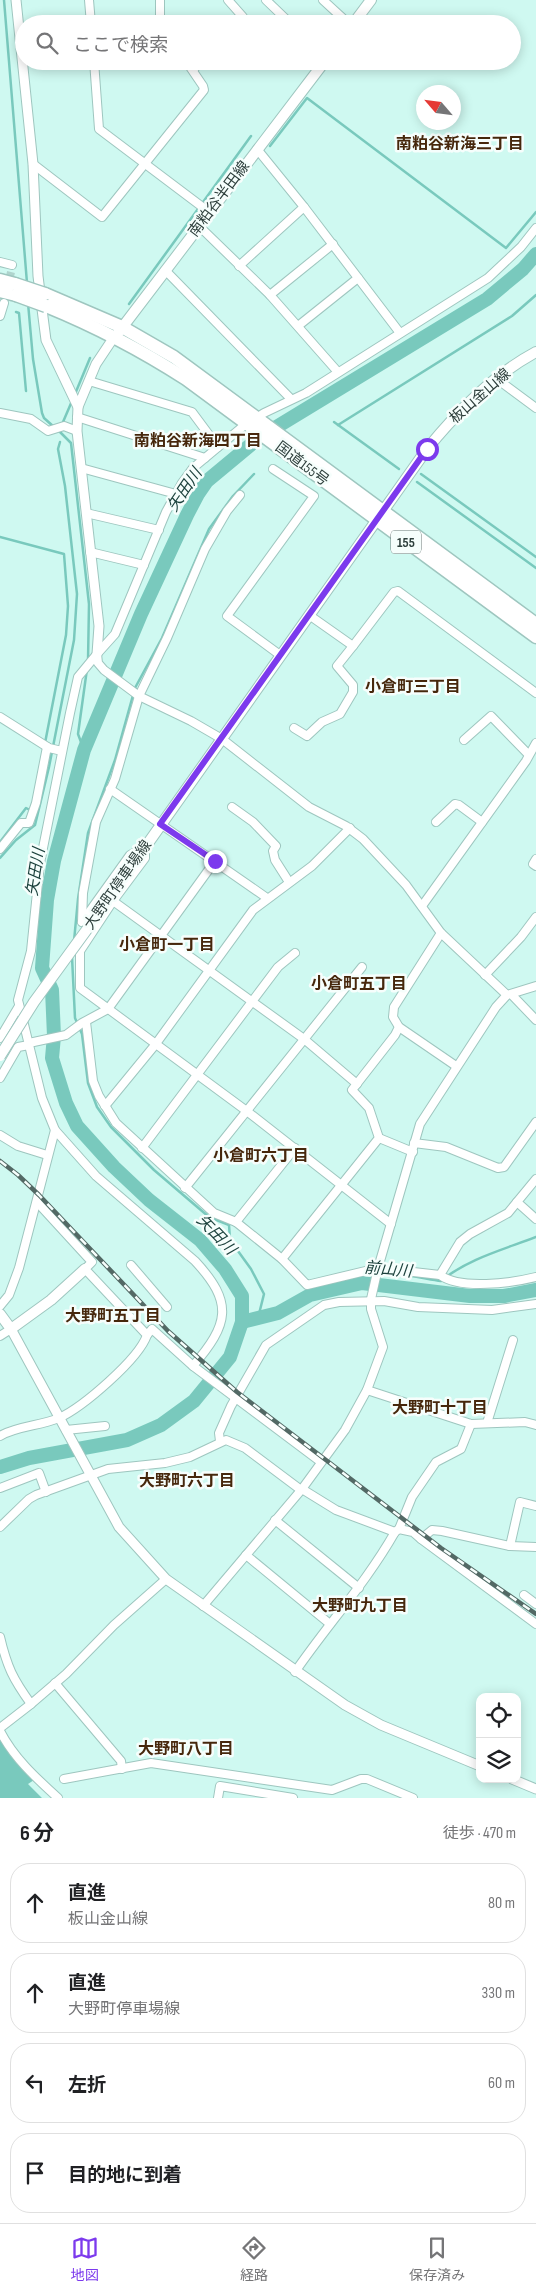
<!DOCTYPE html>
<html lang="ja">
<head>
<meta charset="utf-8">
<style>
  :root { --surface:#fff; --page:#f2f2f2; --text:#202124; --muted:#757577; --line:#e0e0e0; --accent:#7c3aed }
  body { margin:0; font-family:"Sofia Sans Condensed","Noto Sans JP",sans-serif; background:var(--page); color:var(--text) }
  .controls { position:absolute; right:15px; bottom:15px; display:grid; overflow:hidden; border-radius:10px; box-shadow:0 2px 12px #0003 }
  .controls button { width:45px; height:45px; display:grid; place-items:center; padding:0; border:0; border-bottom:1px solid var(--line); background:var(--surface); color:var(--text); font:25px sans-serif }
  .compass { position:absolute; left:416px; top:85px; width:45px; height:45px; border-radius:50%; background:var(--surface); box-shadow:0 2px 12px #0003; rotate:298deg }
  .stop { position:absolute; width:15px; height:15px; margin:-11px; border:4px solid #7c3aed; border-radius:50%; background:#fff }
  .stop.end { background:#7c3aed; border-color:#fff; box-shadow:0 1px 5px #0008 }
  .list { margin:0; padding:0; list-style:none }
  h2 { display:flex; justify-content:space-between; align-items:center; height:65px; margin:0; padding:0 20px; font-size:21px }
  h2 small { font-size:16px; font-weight:400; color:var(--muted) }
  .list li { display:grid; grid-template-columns:32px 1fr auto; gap:15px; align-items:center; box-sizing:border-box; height:80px; margin:0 10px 10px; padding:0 10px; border:1px solid var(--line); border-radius:20px }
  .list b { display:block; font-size:19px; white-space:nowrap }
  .list p { margin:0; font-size:16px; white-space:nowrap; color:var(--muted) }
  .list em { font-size:16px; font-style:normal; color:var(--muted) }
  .icon { flex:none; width:28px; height:28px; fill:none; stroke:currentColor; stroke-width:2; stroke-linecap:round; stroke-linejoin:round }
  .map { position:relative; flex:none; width:536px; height:1798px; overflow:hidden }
  .search { position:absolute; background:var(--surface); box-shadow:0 2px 12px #0003; left:15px; right:15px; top:15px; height:55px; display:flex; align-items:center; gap:12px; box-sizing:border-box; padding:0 18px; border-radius:28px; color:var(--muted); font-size:19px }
  .sheet { height:425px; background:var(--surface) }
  nav { display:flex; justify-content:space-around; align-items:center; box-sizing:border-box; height:70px; border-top:1px solid var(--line); background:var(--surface); font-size:14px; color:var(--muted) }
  nav a { display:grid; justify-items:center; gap:2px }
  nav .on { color:var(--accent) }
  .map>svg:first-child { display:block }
  .water { fill:#79c9bd }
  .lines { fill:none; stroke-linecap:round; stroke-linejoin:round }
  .stream { stroke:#79c9bd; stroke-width:2.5 }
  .river { stroke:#79c9bd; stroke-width:14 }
  .minor-tunnel { stroke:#afd4cd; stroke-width:8; stroke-dasharray:8 4; stroke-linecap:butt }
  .minor-casing { stroke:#9ec6bf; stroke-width:10 }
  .tertiary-casing { stroke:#9ec6bf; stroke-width:11 }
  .secondary-casing { stroke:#9ec6bf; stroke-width:12 }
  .trunk-casing { stroke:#9ec6bf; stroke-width:15 }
  .minor { stroke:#fff; stroke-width:8 }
  .tertiary { stroke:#fff; stroke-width:9 }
  .secondary { stroke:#fff; stroke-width:10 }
  .trunk { stroke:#fff; stroke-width:12 }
  .rail-casing { stroke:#536965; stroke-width:4.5 }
  .rail { stroke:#f6fefc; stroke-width:2.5; stroke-dasharray:8; stroke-linecap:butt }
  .secondary-bridge-casing { stroke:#9ec6bf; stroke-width:12; stroke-linecap:butt }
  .trunk-bridge-casing { stroke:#9ec6bf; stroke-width:15; stroke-linecap:butt }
  .secondary-bridge { stroke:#fff; stroke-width:10 }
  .trunk-bridge { stroke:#fff; stroke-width:12 }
  .route { stroke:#7c3aed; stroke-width:6 }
  .labels { text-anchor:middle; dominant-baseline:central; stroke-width:5; stroke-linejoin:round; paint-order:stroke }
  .shield { fill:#f6fefc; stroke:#6a7876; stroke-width:1 }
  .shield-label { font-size:14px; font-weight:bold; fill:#2e3f3c }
  .street-label { font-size:15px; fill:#2e3f3c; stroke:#f6fefc }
  .neighbourhood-label { font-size:16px; font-weight:bold; fill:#46270c; stroke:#f6fefc }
  .water-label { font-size:16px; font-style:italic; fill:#193f3a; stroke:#f6fefc }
</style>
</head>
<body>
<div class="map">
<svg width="536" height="1798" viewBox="0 0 536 1798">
  <rect width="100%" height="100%" fill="#cff9f1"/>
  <polygon class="water" points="0,1739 34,1780 28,1784 42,1798 0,1798"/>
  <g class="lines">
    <g class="stream">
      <polyline points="4,0 27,283"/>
      <polyline points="270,146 307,98 506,248 536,212"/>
      <polyline points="28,303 33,359 42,413 44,418 54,427"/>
      <polyline points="129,304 251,136"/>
      <polyline points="16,312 19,313 26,391"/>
      <polyline points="75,394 90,358"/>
      <polyline points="63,422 72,401"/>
      <polyline points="334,422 399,469"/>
      <polyline points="338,425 512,316 536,295"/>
      <polyline points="58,430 71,443 89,604 88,661"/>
      <polyline points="421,474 536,557"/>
      <polyline points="417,482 536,568"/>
      <polyline points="0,537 64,554 68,606 66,635 45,743"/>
      <polyline points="84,750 78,734 87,669"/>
      <polyline points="0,842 26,808 30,810"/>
      <polyline points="0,858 16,840 35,825 49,767 74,640 77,594 65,486 58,449 60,442"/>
      <polyline points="74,941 78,899 88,833 115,760 135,688 162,638 209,529 233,496 254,474"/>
      <polyline points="72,957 75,1018 82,1034 88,1083 97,1107 111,1127 154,1170 209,1217 229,1225 230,1240 251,1269 264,1294 258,1318"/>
      <path d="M362 1283C380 1266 418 1278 441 1281 467 1259 505 1249 536 1237"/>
    </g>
    <g class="river">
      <polyline points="242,1322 278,1313 310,1295 362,1283 470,1296 504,1296 536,1290"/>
      <polyline points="0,1467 29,1458 127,1440 161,1425 194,1401 230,1357 242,1322 242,1296 225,1269 200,1240 149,1200 114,1167 77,1126 66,1103 52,1058 54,1036 52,990 42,968 47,900 54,861 84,750 141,614 187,515 198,494 207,481 260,437 487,299 523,269 536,254"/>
    </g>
    <polyline class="minor-tunnel" points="4,303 11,272"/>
    <g class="minor-casing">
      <g id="minor">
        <polyline points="89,0 91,24"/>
        <polyline points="160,0 160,24"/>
        <polyline points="228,0 243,17 236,24"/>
        <polyline points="266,0 291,24"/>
        <polyline points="323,0 349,24"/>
        <polyline points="94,61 99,129 209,212"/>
        <polyline points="193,70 201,61"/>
        <polyline points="257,149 304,207 400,333"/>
        <polyline points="33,164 102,217 204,90 203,86 186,61"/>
        <polyline points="199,226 270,295 337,371"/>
        <polyline points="0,262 12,265"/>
        <polyline points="239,266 304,207"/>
        <polyline points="165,270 291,399"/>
        <polyline points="270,295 333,244"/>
        <polyline points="0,316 4,303"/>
        <polyline points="298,326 358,278"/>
        <polyline points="497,379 536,408"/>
        <polyline points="89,381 192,412 218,447"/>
        <polyline points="0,413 31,419 48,431 64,426 77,431"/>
        <polyline points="77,417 205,458"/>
        <polyline points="81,468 176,494"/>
        <polyline points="273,469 314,496 227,616 280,655"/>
        <polyline points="86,513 159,530"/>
        <polyline points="90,552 144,565"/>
        <polyline points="309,615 353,646 394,592 398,591 536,693"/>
        <polyline points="97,654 115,634 166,512 182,483 193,468 241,428 264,413 306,393 488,278 521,247 536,228"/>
        <polyline points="0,717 49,748 62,751"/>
        <polyline points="294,728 307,736 322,722 340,714 353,692 353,685 337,666 353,646"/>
        <polyline points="464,740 491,716 528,754"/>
        <polyline points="110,789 267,898"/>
        <polyline points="232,807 253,822 276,846 273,851 275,860 289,882"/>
        <polyline points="436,822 455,804 459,805 482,822"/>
        <polyline points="145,848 145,858 113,901 80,951 80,988 248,1112 391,1224"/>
        <polyline points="0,849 21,823 29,823 36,803 47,747"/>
        <polyline points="536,859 533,864 536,866"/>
        <polyline points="113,901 304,1039 357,1084"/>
        <polyline points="422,906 526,761 536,743"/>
        <polyline points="82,922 83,893 96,822 115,779 139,696 167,638 205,549 227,511 240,495"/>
        <polyline points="82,922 130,855 144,847"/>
        <polyline points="485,975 521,937 536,917"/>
        <polyline points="512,995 536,1020"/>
        <polyline points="86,1022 93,1081 99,1096 116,1123 214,1213 236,1222 282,1259 307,1285 378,1268 440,1275 460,1242 470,1234 508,1213 517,1202"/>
        <polyline points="399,1027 456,1066"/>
        <polyline points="0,1038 19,1006"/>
        <polyline points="29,1043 66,1035 82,1023 108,1009 215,861"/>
        <polyline points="0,1078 18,1047 29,1045"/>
        <polyline points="105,1106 155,1045 253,910 312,866 350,828"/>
        <path d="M55 1130 96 1176 195 1261C234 1303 229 1324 193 1366L152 1329 147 1335"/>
        <polyline points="0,1135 18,1146 47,1155"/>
        <polyline points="379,1138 413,1152"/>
        <polyline points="414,1143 446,1147 498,1168 504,1167 536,1122"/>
        <polyline points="142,1148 278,967 295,953"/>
        <polyline points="536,1179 517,1202 536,1219"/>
        <polyline points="185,1188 362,967"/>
        <polyline points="236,1222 295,1148"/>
        <polyline points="282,1259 379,1138 369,1108 352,1090 395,1035 399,1027 393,1017 394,1007 441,933"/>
        <polyline points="131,1265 167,1307"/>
        <path d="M440 1275C460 1290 512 1283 536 1277"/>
        <polyline points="0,1306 9,1295 19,1268 55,1130 42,1098 18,1000 31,951 40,863 70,713 78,677 97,654 98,663 104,670 139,696 191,721 222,739 309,807 346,826 363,839 406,885 441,933 507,995"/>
        <polyline points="0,1336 11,1329"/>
        <polyline points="193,1366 321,1462"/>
        <polyline points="367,1390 471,1424 525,1422 536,1425"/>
        <polyline points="487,1423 513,1340"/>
        <polyline points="66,1430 105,1426"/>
        <path d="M0 1436C17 1426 40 1426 59 1418 83 1407 139 1359 147 1335L85 1269 92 1262 37 1202"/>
        <polyline points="220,1441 219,1433 231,1406 266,1345 324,1305 339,1302 384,1301 418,1307 492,1310 536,1304"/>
        <polyline points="0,1488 39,1473 46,1492"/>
        <polyline points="302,1489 336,1510 395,1532"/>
        <polyline points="275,1520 359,1588"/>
        <polyline points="0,1527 29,1499 36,1495 108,1469 165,1463 190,1457 226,1440 245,1448 301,1490"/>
        <polyline points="399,1529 412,1497 436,1462 461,1449 471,1424"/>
        <polyline points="421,1539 536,1624"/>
        <polyline points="510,1546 520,1502 536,1506"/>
        <polyline points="246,1555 330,1624"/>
        <polyline points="524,1595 536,1604"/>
        <polyline points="203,1606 302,1489 345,1430 367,1390 383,1347 371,1309 371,1299 378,1268 420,1124 496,1007 507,995 536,986"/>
        <path d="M0 1637C7 1667 13 1679 31 1704L66 1674 114 1625 166 1579"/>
        <path d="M295 1672C328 1624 366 1583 395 1532L399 1529 413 1532 421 1539 432 1530 442 1531 510 1546 536 1547"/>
        <polyline points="55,1683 121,1761 122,1769"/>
        <polyline points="0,1728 31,1704"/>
        <path d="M0 1731C14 1758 35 1777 58 1798"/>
        <polyline points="64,1779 151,1763 332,1790 361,1779 367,1779 413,1798"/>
        <polyline points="218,1798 220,1786 293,1798"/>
      </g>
    </g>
    <g class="tertiary-casing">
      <g id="tertiary">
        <polyline points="16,0 33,164 38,276 43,317 46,340 78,407 77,431 99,626 97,654"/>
        <polyline points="78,407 96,364 114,337"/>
        <polyline points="11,1329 119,1527 166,1579 345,1705 381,1725 480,1766"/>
        <polyline points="512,1779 536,1789"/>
      </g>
    </g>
    <g class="secondary-casing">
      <g id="secondary">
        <polyline points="353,24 371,0"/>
        <polyline points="118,333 325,61"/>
        <path d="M88 928 427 449C458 411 493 375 536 352"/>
        <polyline points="0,1314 11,1329 51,1300 85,1269"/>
      </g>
    </g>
    <g class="trunk-casing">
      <g id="trunk">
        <polyline points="0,280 15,284"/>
        <polyline points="0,291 16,295"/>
        <polyline points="45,294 122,327 174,357 536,624"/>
        <path d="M46 306C95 326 141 350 186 379L536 637"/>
      </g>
    </g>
    <use href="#minor" class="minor"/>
    <use href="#tertiary" class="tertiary"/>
    <use href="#secondary" class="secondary"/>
    <use href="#trunk" class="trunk"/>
    <g class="rail-casing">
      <polyline id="rail" points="0,1161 18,1175 39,1195 168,1331 237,1392 441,1548 536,1614"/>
    </g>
    <use href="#rail" class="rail"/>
    <g class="secondary-bridge-casing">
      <polyline id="secondary-bridge" points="0,1056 34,1002 88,928"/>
    </g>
    <g class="trunk-bridge-casing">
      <g id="trunk-bridge">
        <polyline points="15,284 45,294"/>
        <polyline points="16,295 46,306"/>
      </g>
    </g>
    <use href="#secondary-bridge" class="secondary-bridge"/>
    <use href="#trunk-bridge" class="trunk-bridge"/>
  </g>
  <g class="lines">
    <polyline class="route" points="215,861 160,824 427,449"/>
  </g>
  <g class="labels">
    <rect class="shield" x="391" y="530.5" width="30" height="23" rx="4"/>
    <g class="shield-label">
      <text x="406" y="542">155</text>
    </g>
    <g class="street-label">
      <text transform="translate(219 199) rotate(-53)">南粕谷半田線</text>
      <text transform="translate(480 396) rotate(-41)">板山金山線</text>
      <text transform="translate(302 464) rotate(37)">国道155号</text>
      <text transform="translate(118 885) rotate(-55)">大野町停車場線</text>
    </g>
    <g class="neighbourhood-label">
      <text x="460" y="144">南粕谷新海三丁目</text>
      <text x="198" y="441">南粕谷新海四丁目</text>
      <text x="413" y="687">小倉町三丁目</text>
      <text x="167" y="945">小倉町一丁目</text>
      <text x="359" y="984">小倉町五丁目</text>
      <text x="261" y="1156">小倉町六丁目</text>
      <text x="113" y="1316">大野町五丁目</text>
      <text x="440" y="1408">大野町十丁目</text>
      <text x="187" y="1481">大野町六丁目</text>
      <text x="360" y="1606">大野町九丁目</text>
      <text x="186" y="1749">大野町八丁目</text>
    </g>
    <g class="water-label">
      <text transform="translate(185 490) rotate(-56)">矢田川</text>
      <text transform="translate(36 872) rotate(-81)">矢田川</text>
      <text transform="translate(216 1235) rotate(46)">矢田川</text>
      <text transform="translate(388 1270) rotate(5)">前山川</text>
    </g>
  </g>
</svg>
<div class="controls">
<button><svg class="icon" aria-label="locate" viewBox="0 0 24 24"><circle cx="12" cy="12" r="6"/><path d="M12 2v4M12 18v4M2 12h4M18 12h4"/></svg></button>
<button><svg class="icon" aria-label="layers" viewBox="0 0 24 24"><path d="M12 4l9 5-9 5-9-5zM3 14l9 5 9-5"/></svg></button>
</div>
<svg class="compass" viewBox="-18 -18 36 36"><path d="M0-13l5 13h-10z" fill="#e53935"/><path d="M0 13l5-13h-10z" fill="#757577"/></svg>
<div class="stop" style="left:427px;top:449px"></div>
<div class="stop end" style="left:215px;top:861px"></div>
<div class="search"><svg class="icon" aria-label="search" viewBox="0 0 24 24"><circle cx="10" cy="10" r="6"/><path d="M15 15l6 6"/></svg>ここで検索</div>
</div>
<section class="sheet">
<h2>6 分<small>徒歩 · 470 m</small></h2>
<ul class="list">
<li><svg class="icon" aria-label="ahead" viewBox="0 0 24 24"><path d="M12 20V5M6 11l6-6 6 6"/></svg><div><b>直進</b><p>板山金山線</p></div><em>80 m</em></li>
<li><svg class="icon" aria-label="ahead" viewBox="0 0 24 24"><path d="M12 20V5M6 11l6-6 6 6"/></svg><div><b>直進</b><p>大野町停車場線</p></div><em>330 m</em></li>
<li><svg class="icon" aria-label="left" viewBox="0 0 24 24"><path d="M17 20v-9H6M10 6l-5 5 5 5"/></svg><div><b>左折</b></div><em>60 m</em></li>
<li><svg class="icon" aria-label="arrive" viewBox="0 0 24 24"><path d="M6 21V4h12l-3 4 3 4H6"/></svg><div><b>目的地に到着</b></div></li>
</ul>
</section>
<nav>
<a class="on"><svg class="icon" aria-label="map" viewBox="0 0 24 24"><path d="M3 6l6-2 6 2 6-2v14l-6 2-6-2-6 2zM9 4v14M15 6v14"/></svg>地図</a>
<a><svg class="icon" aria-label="directions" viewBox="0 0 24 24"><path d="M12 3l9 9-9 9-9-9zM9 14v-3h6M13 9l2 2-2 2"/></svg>経路</a>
<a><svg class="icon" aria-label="saved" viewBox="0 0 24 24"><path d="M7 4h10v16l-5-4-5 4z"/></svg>保存済み</a>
</nav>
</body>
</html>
